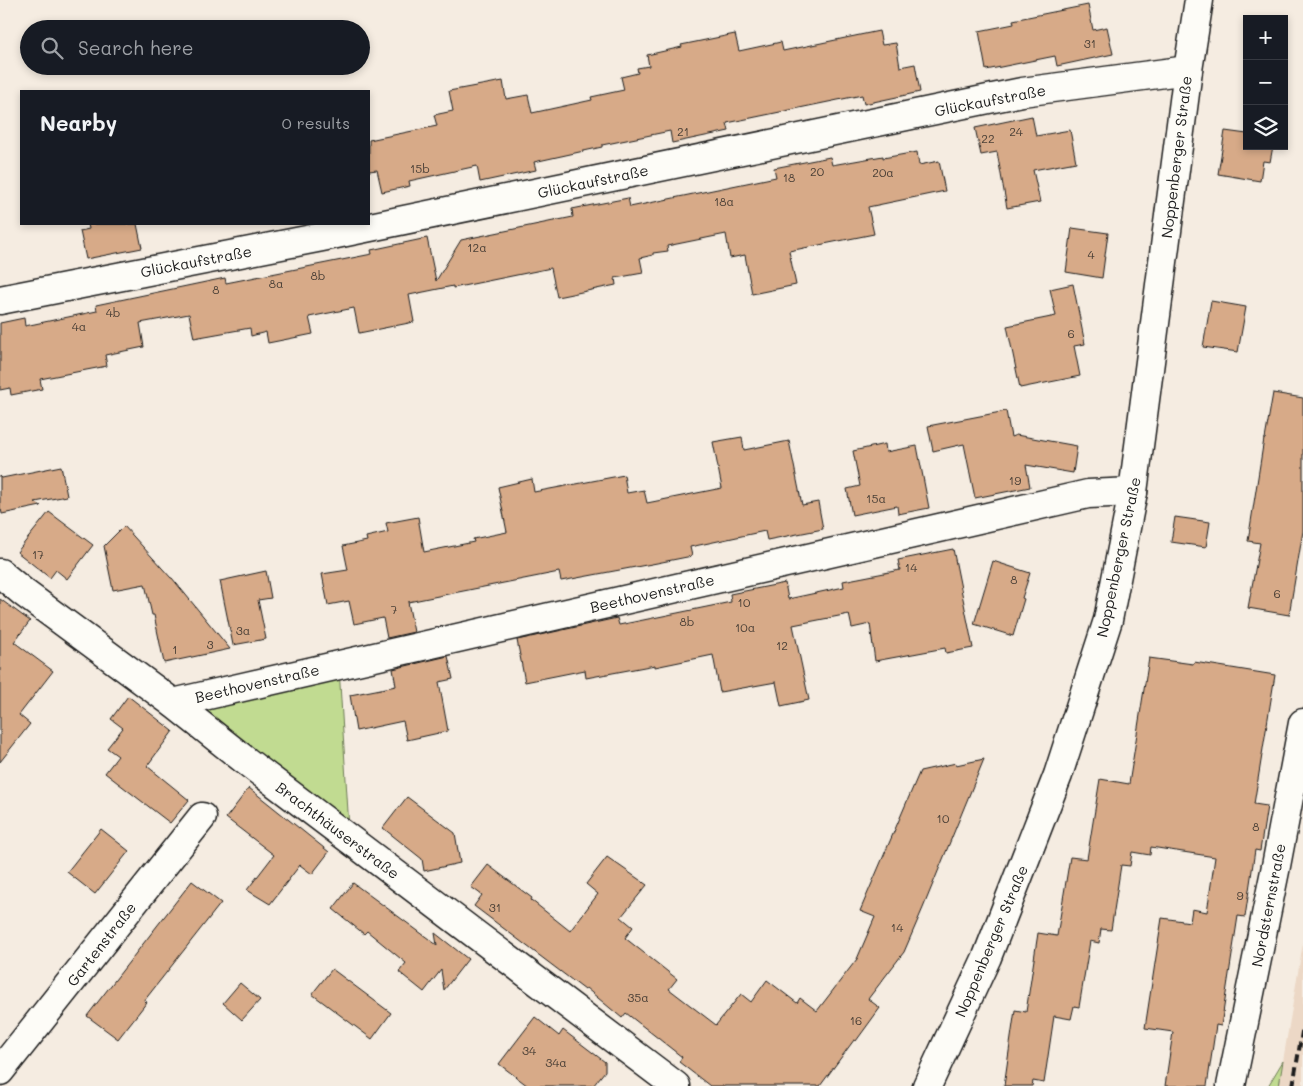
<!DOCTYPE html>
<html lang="en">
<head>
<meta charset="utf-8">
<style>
  :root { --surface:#171b24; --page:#20242c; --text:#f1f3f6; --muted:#9ea1a6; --line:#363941 }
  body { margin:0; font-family:Mali,sans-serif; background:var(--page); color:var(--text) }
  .controls { position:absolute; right:15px; top:15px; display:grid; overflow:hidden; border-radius:0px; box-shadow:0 2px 8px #0003 }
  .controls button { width:45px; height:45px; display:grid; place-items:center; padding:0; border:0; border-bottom:1px solid var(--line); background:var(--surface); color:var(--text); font:25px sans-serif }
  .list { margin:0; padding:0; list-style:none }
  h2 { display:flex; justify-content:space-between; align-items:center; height:65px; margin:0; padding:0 20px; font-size:21px }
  h2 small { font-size:16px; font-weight:400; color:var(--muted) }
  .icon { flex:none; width:28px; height:28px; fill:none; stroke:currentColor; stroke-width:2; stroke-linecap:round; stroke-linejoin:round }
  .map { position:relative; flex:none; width:1303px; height:1086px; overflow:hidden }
  .search { position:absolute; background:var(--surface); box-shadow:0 2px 8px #0003; left:20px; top:20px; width:350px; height:55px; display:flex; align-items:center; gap:12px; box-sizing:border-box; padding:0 18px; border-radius:28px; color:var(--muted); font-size:19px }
  .panel { position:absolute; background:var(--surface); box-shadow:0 2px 8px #0003; left:20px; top:90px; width:350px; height:135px; border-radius:0px }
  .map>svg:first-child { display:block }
  .built { fill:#ecd8c6 }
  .green { fill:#c1db91; stroke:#6e7c56 }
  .building { fill:#d7aa88; stroke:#1c1c1c }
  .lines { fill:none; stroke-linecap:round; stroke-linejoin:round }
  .minor-casing { stroke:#1c1c1c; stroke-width:31 }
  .minor { stroke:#fdfcf7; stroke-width:28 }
  .rail { stroke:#1c1c1c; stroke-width:4; stroke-dasharray:8 4; stroke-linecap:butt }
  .labels { text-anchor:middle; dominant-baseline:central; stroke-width:5; stroke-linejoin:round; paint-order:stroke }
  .number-label { font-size:12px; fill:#4b4037 }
  .street-label { font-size:15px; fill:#1c1c1c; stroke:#fdfcf7 }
</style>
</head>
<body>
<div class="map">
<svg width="1303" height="1086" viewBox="0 0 1303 1086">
  <rect width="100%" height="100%" fill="#f5ece1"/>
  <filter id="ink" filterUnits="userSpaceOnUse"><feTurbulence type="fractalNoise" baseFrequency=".02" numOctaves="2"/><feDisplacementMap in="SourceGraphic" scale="10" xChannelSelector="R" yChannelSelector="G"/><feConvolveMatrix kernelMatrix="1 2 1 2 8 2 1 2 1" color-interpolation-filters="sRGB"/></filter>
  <g filter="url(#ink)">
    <polygon class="built" points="1303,943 1303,1086 1279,1086 1283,1061"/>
    <g class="green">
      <polygon points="339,668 349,828 182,705"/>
      <polygon points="1283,1061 1279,1086 1268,1086"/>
    </g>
    <g class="building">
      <polygon points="1088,5 1093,30 1107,27 1113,54 1057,66 1055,56 986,70 979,31 1014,24 1013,20"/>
      <polygon points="879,31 882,45 896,43 900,67 915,64 920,92 864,104 862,95 727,123 729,131 672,143 670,131 602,145 602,147 534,162 536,170 480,182 477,166 409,181 410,186 382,192 377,170 369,171 369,140 437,126 434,115 453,111 449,91 503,81 506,99 528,95 532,113 592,100 591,97 624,90 621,77 638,73 637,68 649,66 647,55 682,47 681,45 735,34 739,51 781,42 783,51"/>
      <polygon points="1032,116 1036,136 1070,130 1076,162 1033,170 1040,202 1007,208 997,152 981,155 975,128"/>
      <polygon points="1225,131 1247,134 1247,146 1273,146 1270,162 1263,161 1260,181 1218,174"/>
      <polygon points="917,152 919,165 939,161 945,191 868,207 874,234 789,251 796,285 752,294 745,255 730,258 726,234 667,246 668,251 653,253 653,255 640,258 643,273 615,278 616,285 557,297 551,268 453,288 453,286 409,295 414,322 359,333 354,308 309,317 313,334 268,343 266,332 251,336 250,328 194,338 189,314 140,323 144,347 105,355 107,366 40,379 42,389 11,395 10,388 0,390 0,323 24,318 25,326 97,311 96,305 225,278 226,283 372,254 371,250 427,238 436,281 461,240 573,217 572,209 628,198 630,207 776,177 774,168 830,157 832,165 883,156 883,158"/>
      <polygon points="88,224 137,224 142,248 86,259 80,231 89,229"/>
      <polygon points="1072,228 1108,233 1102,278 1066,272"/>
      <polygon points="1073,284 1085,344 1074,346 1080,376 1020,388 1007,326 1056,316 1050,289"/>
      <polygon points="1211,301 1246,307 1238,352 1203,347"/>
      <polygon points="1273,393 1303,398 1303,531 1289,615 1248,608 1260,543 1248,541 1264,439 1265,439"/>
      <polygon points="1006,411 1011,437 1016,435 1077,446 1073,473 1026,465 1030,487 975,498 964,444 933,451 928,426"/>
      <polygon points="742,437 744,450 789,441 802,505 818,502 823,529 767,540 765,531 690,547 692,556 657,563 561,581 559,572 408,602 414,632 387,638 383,618 354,624 349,601 328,605 322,574 348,570 343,546 367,541 366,537 388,532 386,523 418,517 424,552 474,542 473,539 507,532 498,487 532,479 534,492 624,475 627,493 644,490 647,503 722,488 713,442"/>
      <polygon points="885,444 886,452 917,446 929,508 898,514 897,506 852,515 847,489 860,486 853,451"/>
      <polygon points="61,466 67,496 35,502 41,506 2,514 1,509 0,509 0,476 2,478"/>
      <polygon points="49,512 93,545 67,579 56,570 50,578 17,552"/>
      <polygon points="1175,517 1210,522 1206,547 1171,542"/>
      <polygon points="124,526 171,578 172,578 230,649 164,663 154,615 152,615 145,584 113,590 104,546"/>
      <polygon points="953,549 973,648 946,653 945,648 875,661 870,624 852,628 849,614 793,625 809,700 781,706 776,682 720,692 713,655 655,667 655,665 586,678 585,670 525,682 517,640 617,618 619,625 731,602 730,594 785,583 788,599 844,587 843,581 900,570 898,560"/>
      <polygon points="993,561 1030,573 1022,598 1024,599 1013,636 974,624"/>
      <polygon points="266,571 271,598 258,600 266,639 233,645 220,581"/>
      <polygon points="0,599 30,621 14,642 53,671 19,715 30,724 0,762"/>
      <polygon points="448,656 453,679 439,682 448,731 407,740 403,721 356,731 350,695 396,686 393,669"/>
      <polygon points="1149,658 1193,664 1194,662 1275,675 1254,804 1267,806 1260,851 1255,850 1245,917 1238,916 1221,1026 1216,1025 1207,1086 1165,1086 1173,1032 1145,1028 1162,918 1190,922 1192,909 1207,912 1215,857 1151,847 1150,855 1132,852 1130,866 1121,865 1111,930 1101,929 1099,943 1090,941 1079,1007 1074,1006 1071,1019 1054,1016 1044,1083 1033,1081 1032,1086 1004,1086 1015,1010 1026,1012 1038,933 1057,936 1070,857 1087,859 1100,779 1129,784"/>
      <polygon points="128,696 173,731 147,766 189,800 170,823 105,773 118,756 107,748 123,728 111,719"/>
      <polygon points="984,759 923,908 904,952 868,999 880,1008 856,1041 854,1040 820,1086 710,1086 679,1062 682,1057 626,1013 622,1018 586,988 585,990 474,906 482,895 471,887 488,865 532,898 531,900 570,931 598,894 586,884 607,857 647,885 621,917 633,927 625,938 677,979 669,989 716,1025 741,994 751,1002 767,980 797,1003 800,998 817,1011 857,959 875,917 860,911 920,771 956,763 956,765"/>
      <polygon points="249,788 329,852 312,874 300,865 270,904 247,890 274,855 226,818"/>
      <polygon points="407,797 455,833 460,863 424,871 422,859 383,828"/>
      <polygon points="101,829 129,851 95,894 67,872"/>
      <polygon points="192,881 221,903 144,1001 147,1002 118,1039 87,1016"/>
      <polygon points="353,883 437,945 435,933 468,959 444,990 441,970 424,992 399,972 406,963 367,931 364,934 333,909"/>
      <polygon points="332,969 391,1013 372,1039 312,994"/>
      <polygon points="240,983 260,1000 242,1020 223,1003"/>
      <polygon points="535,1017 559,1036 563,1030 605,1062 605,1071 593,1086 528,1086 499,1064"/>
    </g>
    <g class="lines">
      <g class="minor-casing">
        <g id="minor">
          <polyline points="0,300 322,237 1022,92 1188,70"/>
          <polyline points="0,573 24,593 173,703 246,761 676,1086"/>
          <polyline points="173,703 1088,494 1133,492"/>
          <polyline points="0,1071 202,817"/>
          <polyline points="927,1086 987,957 1058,775 1108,620 1133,492 1188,70 1199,0"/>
          <polyline points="1231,1086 1276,866 1303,723"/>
        </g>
      </g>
      <use href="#minor" class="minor"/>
      <polyline class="rail" points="1293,1086 1303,1026"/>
    </g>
  </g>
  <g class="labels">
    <g class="number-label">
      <text x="1090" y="43">31</text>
      <text x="683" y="131">21</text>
      <text x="1016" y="131">24</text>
      <text x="988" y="138">22</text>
      <text x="420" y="168">15b</text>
      <text x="817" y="171">20</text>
      <text x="883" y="172">20a</text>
      <text x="789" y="177">18</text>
      <text x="724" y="201">18a</text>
      <text x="477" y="247">12a</text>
      <text x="1091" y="254">4</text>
      <text x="318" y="275">8b</text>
      <text x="276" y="283">8a</text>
      <text x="216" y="289">8</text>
      <text x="113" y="312">4b</text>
      <text x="79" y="326">4a</text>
      <text x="1071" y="333">6</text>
      <text x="1015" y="480">19</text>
      <text x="876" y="498">15a</text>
      <text x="38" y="554">17</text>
      <text x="911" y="567">14</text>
      <text x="1014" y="579">8</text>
      <text x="1277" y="593">6</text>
      <text x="744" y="602">10</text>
      <text x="394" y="609">7</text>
      <text x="687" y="621">8b</text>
      <text x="745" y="627">10a</text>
      <text x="243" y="630">3a</text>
      <text x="210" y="644">3</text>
      <text x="782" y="645">12</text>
      <text x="175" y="649">1</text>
      <text x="943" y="818">10</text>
      <text x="1256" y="826">8</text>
      <text x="1240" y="895">9</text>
      <text x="495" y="907">31</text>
      <text x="897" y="927">14</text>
      <text x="638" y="997">35a</text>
      <text x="856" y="1020">16</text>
      <text x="529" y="1050">34</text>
      <text x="556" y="1062">34a</text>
    </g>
    <g class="street-label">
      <text transform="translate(990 100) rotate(-11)">Glückaufstraße</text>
      <text transform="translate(1176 157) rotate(-83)">Noppenberger Straße</text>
      <text transform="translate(593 181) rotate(-12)">Glückaufstraße</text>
      <text transform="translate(196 261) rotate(-11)">Glückaufstraße</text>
      <text transform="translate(1118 557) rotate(-78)">Noppenberger Straße</text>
      <text transform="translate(652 593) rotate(-13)">Beethovenstraße</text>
      <text transform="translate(257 683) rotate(-13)">Beethovenstraße</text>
      <text transform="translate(338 830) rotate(37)">Brachthäuserstraße</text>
      <text transform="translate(1268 905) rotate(-79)">Nordsternstraße</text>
      <text transform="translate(991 941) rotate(-67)">Noppenberger Straße</text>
      <text transform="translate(101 944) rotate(-52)">Gartenstraße</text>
    </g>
  </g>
</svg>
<div class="controls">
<button>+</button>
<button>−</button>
<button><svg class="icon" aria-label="layers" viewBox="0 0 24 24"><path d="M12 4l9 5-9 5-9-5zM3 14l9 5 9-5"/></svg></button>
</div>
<div class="search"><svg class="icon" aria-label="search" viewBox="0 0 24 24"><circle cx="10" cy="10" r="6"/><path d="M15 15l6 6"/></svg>Search here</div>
<section class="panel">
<h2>Nearby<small>0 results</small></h2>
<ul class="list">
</ul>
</section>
</div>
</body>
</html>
